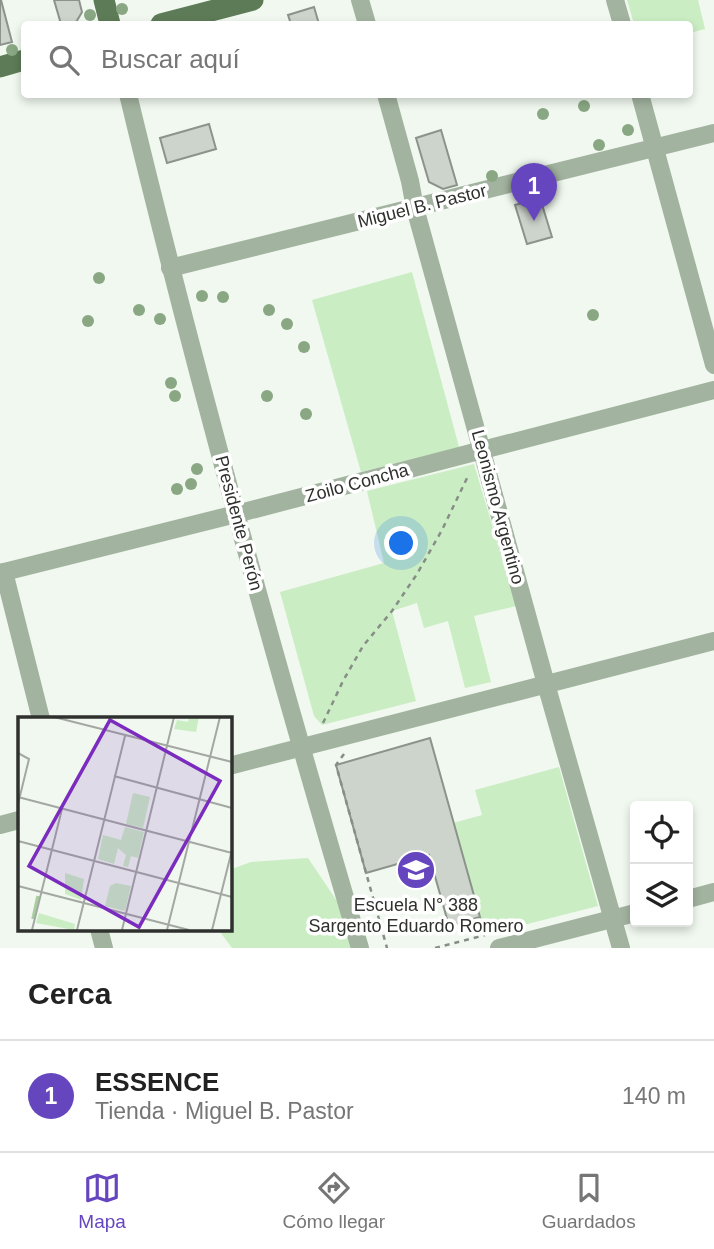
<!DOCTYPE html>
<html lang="es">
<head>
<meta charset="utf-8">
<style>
  :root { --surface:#fff; --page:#f2f2f2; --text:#222; --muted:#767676; --line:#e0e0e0; --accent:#6646bf }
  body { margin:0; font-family:Arial,sans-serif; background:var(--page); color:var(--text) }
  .controls { position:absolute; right:21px; bottom:21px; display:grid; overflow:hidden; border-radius:7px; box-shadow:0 4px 10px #0003 }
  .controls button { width:63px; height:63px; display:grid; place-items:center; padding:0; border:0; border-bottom:2px solid var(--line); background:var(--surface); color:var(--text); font:35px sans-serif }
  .you { position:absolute; left:402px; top:544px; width:24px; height:24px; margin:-18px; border:5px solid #fff; border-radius:50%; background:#1a73e8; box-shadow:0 0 0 10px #1a73e833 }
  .badge { display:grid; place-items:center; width:46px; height:46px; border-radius:50%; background:var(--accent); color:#fff; font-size:23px; font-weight:700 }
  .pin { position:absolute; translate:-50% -58px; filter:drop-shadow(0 2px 4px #0008) }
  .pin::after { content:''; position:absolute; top:37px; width:24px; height:21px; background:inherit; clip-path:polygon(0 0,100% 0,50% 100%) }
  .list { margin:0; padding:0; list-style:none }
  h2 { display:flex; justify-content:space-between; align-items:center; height:91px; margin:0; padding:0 28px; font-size:30px }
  h2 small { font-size:23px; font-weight:400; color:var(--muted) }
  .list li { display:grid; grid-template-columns:46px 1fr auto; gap:21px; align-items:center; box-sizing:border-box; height:112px; padding:0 28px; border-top:2px solid var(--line) }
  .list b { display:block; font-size:26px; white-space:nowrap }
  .list p { margin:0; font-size:23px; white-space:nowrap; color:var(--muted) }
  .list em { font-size:23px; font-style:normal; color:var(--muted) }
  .icon { flex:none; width:38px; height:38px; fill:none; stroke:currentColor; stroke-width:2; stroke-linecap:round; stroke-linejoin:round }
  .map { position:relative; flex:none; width:714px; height:948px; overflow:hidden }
  .search { position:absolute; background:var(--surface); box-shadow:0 4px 10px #0003; left:21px; right:21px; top:21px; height:77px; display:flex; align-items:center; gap:18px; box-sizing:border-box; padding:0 24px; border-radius:7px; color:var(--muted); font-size:26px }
  .sheet { height:203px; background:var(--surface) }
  nav { display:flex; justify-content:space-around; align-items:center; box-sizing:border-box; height:98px; border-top:2px solid var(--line); background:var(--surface); font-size:19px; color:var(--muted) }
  nav a { display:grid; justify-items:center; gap:4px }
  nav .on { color:var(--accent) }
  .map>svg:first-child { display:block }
  .green { fill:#caedc3 }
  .building { fill:#cdd4cc; stroke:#8c938a; stroke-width:2 }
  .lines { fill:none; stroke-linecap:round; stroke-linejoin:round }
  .path { stroke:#888d87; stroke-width:2.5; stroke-dasharray:5 5; stroke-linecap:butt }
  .minor { stroke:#a2b39f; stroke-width:18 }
  .major { stroke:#5d7b57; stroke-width:21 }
  .tree { fill:#89a783 }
  .labels { text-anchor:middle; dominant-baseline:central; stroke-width:7; stroke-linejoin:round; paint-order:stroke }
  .street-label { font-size:18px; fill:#2f312e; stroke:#fff }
  .poi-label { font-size:18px; fill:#2f312e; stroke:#fff }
  .inset-river { fill:none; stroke:#a8cda0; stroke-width:3.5 }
  .inset-road { fill:none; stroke:#a3a8a2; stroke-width:2 }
  .view { fill:#7b2cbf; fill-opacity:0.15; stroke:#7b2cbf; stroke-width:3.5 }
  .inset-edge { fill:none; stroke:#2f312e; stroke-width:3.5 }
</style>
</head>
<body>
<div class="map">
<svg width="714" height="948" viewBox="0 0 714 948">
  <rect width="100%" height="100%" fill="#f0f8ef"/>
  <g class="green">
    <polygon points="627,0 698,0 705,29 690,33 690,24 634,24"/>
    <polygon points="412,272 459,447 361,472 312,300"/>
    <polygon points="474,464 516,606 474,616 491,682 465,688 448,621 424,628 417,603 392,611 416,701 322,725 314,716 280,592 384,563 367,491"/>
    <polygon points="559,767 598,906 485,935 453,823 482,815 475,790"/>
    <polygon points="308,858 341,907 352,948 232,948 218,929 229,929 229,870 251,862"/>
  </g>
  <g class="building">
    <polygon points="0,0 1,0 12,42 0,45"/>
    <polygon points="54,0 79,0 82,12 75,24 61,24"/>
    <polygon points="314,7 319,24 291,24 288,15"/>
    <polygon points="209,124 216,149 167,163 160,138"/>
    <polygon points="441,130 457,185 443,189 429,182 416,138"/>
    <polygon points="540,198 552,237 527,244 515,205"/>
    <polygon points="430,738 480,917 449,926 429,855 366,873 336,765"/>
  </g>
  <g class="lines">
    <g class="path">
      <polyline points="323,723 343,681 363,646 392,611 417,574 442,530 469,474"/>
      <polyline points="344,754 336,765 387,948"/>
      <polyline points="435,948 485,935"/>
    </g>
    <g class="minor">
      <polyline points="360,0 367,24"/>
      <polyline points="615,0 622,24"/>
      <path d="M128 94C197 381 276 665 360 948"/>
      <polyline points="386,94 410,181 415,208 546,684 621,948"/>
      <polyline points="640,94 714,365"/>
      <polyline points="170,268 714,133"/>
      <polyline points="4,572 41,719"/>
      <polyline points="0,573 236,514 714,390"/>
      <polyline points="229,766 714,641"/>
      <polyline points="0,825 19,820"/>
      <polyline points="688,899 714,892"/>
      <polyline points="99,929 104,948"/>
      <polyline points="499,948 635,913"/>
    </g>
    <g class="major">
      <polyline points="104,0 110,24"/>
      <polyline points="161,24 253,0"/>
      <polyline points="0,67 24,60"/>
    </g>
  </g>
  <g class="tree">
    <circle cx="122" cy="9" r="6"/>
    <circle cx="90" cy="15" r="6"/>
    <circle cx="12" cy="50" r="6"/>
    <circle cx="584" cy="106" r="6"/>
    <circle cx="543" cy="114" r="6"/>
    <circle cx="628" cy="130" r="6"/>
    <circle cx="599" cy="145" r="6"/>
    <circle cx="492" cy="176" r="6"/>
    <circle cx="99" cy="278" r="6"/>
    <circle cx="202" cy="296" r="6"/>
    <circle cx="223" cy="297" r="6"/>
    <circle cx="139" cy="310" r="6"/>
    <circle cx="269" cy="310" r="6"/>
    <circle cx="593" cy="315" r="6"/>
    <circle cx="160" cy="319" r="6"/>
    <circle cx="88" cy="321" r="6"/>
    <circle cx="287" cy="324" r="6"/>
    <circle cx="304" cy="347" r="6"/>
    <circle cx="171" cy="383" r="6"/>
    <circle cx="175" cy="396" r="6"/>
    <circle cx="267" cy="396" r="6"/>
    <circle cx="306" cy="414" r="6"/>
    <circle cx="197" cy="469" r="6"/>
    <circle cx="191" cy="484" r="6"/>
    <circle cx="177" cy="489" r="6"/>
  </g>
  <defs>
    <g id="school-disc" transform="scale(2.0125)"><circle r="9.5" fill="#6646bf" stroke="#fff"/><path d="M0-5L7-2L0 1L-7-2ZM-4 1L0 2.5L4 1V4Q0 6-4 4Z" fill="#fff"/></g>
  </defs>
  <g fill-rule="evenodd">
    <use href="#school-disc" x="416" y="870"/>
  </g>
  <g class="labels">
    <g class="street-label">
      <text transform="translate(422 206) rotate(-14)">Miguel B. Pastor</text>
      <text transform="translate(357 483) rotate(-15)">Zoilo Concha</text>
      <text transform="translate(498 507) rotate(75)">Leonismo Argentino</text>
      <text transform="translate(239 523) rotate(75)">Presidente Perón</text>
    </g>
    <g class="poi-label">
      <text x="416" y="905">Escuela N° 388<tspan x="416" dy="21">Sargento Eduardo Romero</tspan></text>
    </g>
  </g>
  <g transform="translate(18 717)">
    <rect width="214" height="214" fill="#f0f8ef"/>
    <path d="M171 0H181L178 15 156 12 159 3 170 5ZM115 76 132 80 125 111 108 107ZM107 110 126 115 120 141 113 139 110 150 105 149 108 138 100 131 96 147 80 142 85 118 103 123ZM47 156 66 162 63 183 47 177ZM98 166 113 169 107 194 87 189 92 169ZM21 196 57 207 56 213 18 206Z" fill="#caedc3"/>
    <path class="inset-river" d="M15 202 20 179"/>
    <path class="inset-road" d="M36 0 214 45M0 36 11 42 0 87M96 59 214 91M0 80 214 136M0 124 214 180M0 169 171 213M14 213 44 92M59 213 107 19M104 213 156 0M149 213 202 0M194 213 214 133"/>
    <path class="view" d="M92 3 202 64 121 210 11 149Z"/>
    <rect width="214" height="214" class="inset-edge"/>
  </g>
</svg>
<div class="controls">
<button><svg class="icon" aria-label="locate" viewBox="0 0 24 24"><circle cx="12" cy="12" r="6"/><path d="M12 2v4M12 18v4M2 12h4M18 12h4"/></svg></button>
<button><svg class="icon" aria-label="layers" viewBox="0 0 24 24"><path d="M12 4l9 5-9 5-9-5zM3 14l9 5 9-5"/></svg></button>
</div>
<div class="you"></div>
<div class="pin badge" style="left:534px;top:221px">1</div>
<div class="search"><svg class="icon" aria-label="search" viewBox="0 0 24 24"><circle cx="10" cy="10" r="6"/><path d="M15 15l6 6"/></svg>Buscar aquí</div>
</div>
<section class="sheet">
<h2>Cerca<small></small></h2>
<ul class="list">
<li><span class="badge">1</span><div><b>ESSENCE</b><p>Tienda · Miguel B. Pastor</p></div><em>140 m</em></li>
</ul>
</section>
<nav>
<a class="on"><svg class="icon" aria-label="map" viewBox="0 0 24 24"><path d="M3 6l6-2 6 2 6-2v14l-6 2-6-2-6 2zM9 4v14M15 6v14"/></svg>Mapa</a>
<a><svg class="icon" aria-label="directions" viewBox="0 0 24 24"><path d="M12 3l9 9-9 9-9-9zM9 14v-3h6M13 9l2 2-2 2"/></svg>Cómo llegar</a>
<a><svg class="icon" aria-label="saved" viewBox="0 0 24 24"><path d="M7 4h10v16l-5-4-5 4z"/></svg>Guardados</a>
</nav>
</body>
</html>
